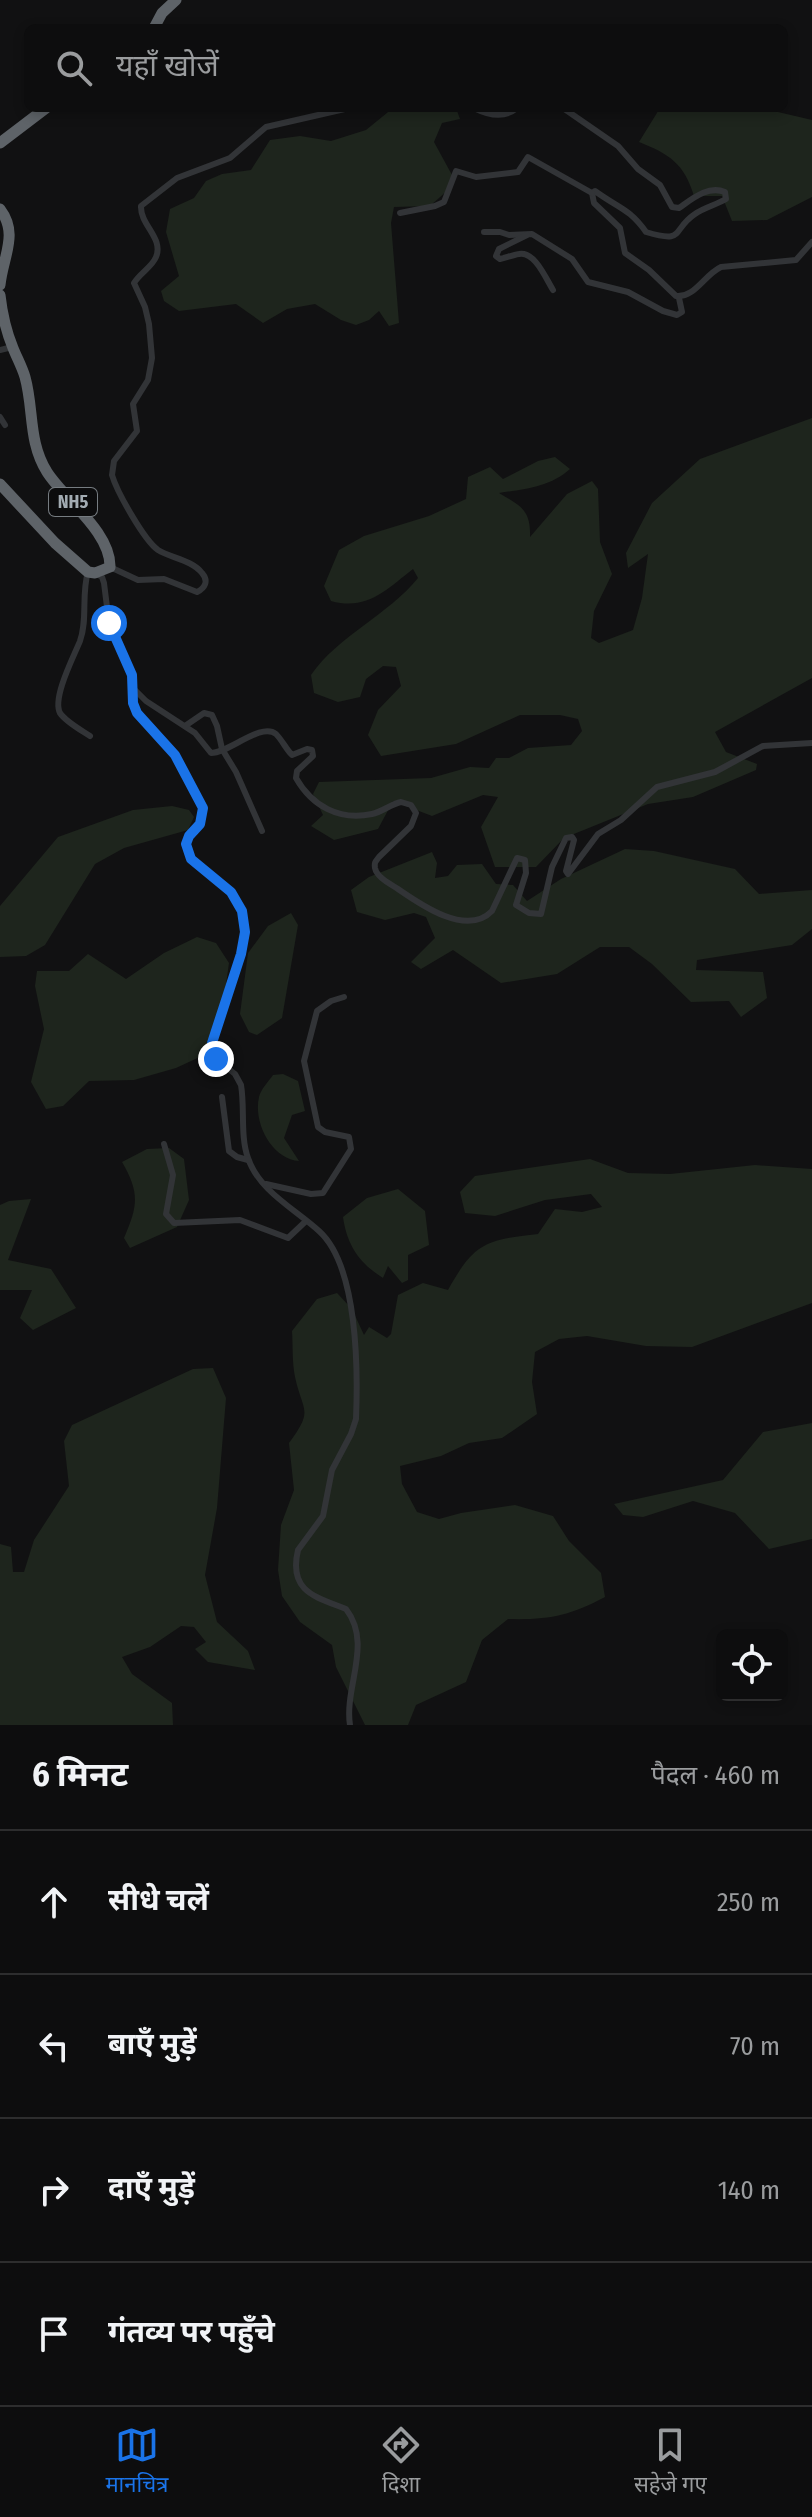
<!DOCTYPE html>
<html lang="hi">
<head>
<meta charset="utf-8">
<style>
  :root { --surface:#0d0d0e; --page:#1b1b1c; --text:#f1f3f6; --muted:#9a9c9e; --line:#2d2d2e; --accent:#1a73e8 }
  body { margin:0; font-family:"Fira Sans Condensed","Noto Sans Devanagari",sans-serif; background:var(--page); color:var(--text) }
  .controls { position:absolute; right:24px; bottom:24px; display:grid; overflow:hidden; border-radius:12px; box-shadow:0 4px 12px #0003 }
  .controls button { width:72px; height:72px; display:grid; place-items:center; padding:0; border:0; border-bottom:2px solid var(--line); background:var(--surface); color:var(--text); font:40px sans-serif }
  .stop { position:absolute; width:24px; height:24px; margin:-18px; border:6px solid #1a73e8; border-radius:50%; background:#fff }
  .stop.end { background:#1a73e8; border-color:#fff; box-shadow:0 2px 8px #0008 }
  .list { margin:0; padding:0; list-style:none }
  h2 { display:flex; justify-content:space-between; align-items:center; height:104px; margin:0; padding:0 32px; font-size:34px }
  h2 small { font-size:26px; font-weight:400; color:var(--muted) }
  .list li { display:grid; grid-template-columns:52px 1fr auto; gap:24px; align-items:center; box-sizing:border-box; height:144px; padding:0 32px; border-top:2px solid var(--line) }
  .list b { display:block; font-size:30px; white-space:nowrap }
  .list em { font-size:26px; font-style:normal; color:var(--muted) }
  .icon { flex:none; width:44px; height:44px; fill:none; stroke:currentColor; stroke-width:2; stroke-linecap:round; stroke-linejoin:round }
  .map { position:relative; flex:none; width:812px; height:1725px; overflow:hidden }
  .search { position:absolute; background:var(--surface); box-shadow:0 4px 12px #0003; left:24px; right:24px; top:24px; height:88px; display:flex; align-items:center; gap:20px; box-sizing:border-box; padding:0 28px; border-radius:12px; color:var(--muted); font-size:30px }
  .sheet { height:680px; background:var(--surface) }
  nav { display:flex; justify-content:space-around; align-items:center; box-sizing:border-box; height:112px; border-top:2px solid var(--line); background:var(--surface); font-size:22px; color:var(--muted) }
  nav a { display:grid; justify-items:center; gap:4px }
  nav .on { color:var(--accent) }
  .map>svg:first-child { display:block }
  .green { fill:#1e251d }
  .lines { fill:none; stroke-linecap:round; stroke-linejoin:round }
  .street { stroke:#323437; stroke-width:6 }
  .highway { stroke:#5e6368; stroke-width:11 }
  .route { stroke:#1a73e8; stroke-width:10 }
  .labels { text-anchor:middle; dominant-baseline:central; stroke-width:8; stroke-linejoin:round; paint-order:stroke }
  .shield { fill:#0c0c0d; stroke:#767c81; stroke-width:2 }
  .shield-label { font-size:18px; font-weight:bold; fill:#a3acb3 }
</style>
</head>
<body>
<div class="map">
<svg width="812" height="1725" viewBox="0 0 812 1725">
  <rect width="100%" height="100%" fill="#111112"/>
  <g class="green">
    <polygon points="393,108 456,108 460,119 442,123 434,142 452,175 448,190 430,206 394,207 391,223 399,323 389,326 379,311 369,320 356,325 341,320 315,304 287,309 263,323 236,304 179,311 164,301 161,291 179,276 166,232 170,209 194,198 206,181 222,174 251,170 270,140 300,136 331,141 366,130"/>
    <path d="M660 108H761L812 120V197L767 220 732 221 722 196H694C684 163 669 154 639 142Z"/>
    <path d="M812 418V678L715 732 726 752 757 764 756 770 693 797 648 804 564 838 536 867H495L481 827 498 797 483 795 432 816 393 801 378 829 334 840 311 826 323 815 313 794 319 782 431 778 470 767 489 768 496 758H509L528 748 571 745 582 731 578 719 560 715H520L456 744 381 756 368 735 378 710 401 686 396 667 383 666 366 679 360 697 338 702 314 693 311 675C339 635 388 615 418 578L413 569C386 590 367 611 331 601L324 586 339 550 364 536 429 516 466 499 468 477 490 467 503 479 538 461 555 457 570 469C550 487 525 489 499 493 521 506 531 510 530 537L567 494 592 481 598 489 600 542 612 574 594 611 591 638 599 643 633 630 642 598 648 554 628 568 626 553 652 503 700 459Z"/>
    <polygon points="172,806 189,810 194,817 188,830 124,848 95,864 45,945 26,956 0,957 0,906 58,837 133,810"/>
    <polygon points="625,849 654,851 735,869 759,894 812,890 812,929 792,945 697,960 696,970 763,972 767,998 741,1017 729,1001 691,1002 652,964 629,947 600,947 557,974 501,983 453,950 421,969 411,962 435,938 426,917 414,913 385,920 357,912 351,890 369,877 432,852 437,863 435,878 448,876 457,865 482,864 496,884 513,885 527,901 561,879"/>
    <polygon points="291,913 298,925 282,1018 257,1035 249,1032 240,1014 248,953 268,926"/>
    <polygon points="197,937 216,943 229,963 217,1049 176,1068 134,1080 89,1081 63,1106 46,1109 31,1082 44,1029 35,986 37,971 69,971 88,954 126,979 164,953"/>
    <path d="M283 1074 298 1081 305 1111 292 1115 284 1138 299 1161C272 1159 253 1123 259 1097 261 1089 268 1082 273 1075Z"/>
    <path d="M169 1148 184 1159 189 1200 177 1227 130 1248 124 1238C138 1206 140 1193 122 1162L147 1149Z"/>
    <path d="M590 1159 628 1173 670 1174 755 1165 812 1169V1303L692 1347 646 1346 587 1336 559 1339 535 1352 532 1382 537 1414 502 1438 469 1443 441 1456 400 1466 402 1484 417 1512 439 1519 461 1513 515 1505 553 1516 569 1541 601 1573 605 1597C569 1616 549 1620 508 1619L482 1640 466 1682 416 1705 408 1725H365L336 1667 332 1645 300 1622 282 1596 278 1570 281 1525 294 1490 289 1443C314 1409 303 1413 295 1377 292 1362 293 1346 292 1331L317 1299 337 1293 352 1309 364 1335 369 1327 387 1338 391 1334 398 1295 423 1283 448 1290C474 1243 485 1240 538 1234L555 1209 582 1212 602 1207 591 1194 545 1200 495 1216 465 1213 460 1192 475 1176Z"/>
    <path d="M398 1189 425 1211 429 1245 408 1255V1280L402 1283 388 1266 383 1278C359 1263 347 1245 343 1217L367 1198Z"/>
    <polygon points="31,1199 8,1260 51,1269 76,1308 33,1330 20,1318 32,1290 0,1290 0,1205 9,1201"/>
    <polygon points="213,1368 226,1398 217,1508 205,1575 217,1622 248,1651 255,1670 208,1662 195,1649 206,1642 194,1627 181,1626 150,1647 122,1657 132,1674 172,1703 173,1725 0,1725 0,1544 11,1547 13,1572 24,1572 34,1540 69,1486 64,1441 72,1425 193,1369"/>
    <polygon points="812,1423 812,1539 769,1549 735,1513 693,1501 643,1517 623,1515 614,1504 723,1480 763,1432"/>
  </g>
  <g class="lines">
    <g class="street">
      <path d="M474 108C488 115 504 119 517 108"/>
      <path d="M563 108 618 146 638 169 660 185 672 207 679 208C692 199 708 185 725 192L726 199C716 205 705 207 695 214 671 230 686 244 646 232 629 208 618 208 595 191L592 193 594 203 620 228 625 253 649 270 676 296C695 298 704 275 721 267L796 260 812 242"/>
      <polyline points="400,213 435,206 444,202 456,171 476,177 518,172 528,157 592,193"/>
      <polyline points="484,232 500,232 509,235 532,234 572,259 588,282 628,292 663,311 677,315 682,312 679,298"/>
      <path d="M527 235 499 249 496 256 500 259C506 258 512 255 519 254 535 251 546 279 553 290"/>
      <polyline points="0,350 12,347"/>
      <polyline points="0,417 5,425"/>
      <path d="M110 567 138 580 164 579 197 592C205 588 209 581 202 573 192 560 171 558 158 550 144 540 117 492 112 475L114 461 137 431 133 404 148 380 152 358 149 324 145 307 134 283C140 273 152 267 156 257 164 238 140 225 141 206L177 178 230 158 266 127 349 108"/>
      <path d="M88 572C81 595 88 619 80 641 74 656 52 698 60 713 66 722 81 730 90 736"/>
      <path d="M95 573 102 577 104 583 109 623 132 675 133 703 137 713 175 755 203 808 200 824 189 836 186 844 187 851 199 866 231 892 242 911 245 932 241 954 212 1043 216 1059 235 1074 241 1085C245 1108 240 1136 248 1158 259 1191 295 1209 319 1231 358 1266 358 1370 356 1419L351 1434 332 1470 323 1516 298 1550C288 1592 316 1597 346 1609 373 1644 344 1687 350 1725"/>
      <path d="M132 687 146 701 195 733 211 753C229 753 261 722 276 734 282 740 286 749 292 755L307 749 312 750 313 756 297 771 296 778C312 806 339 821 372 814 382 812 391 804 401 802L411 805 416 813 411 826 379 857C376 861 374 862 375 868 377 878 391 884 398 889 421 905 467 937 492 911L517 858 525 860 526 873 516 905 529 913 541 914 552 867 566 838 572 837 574 840 566 871 568 874 598 834 621 820 657 787 715 772 763 746 812 743"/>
      <polyline points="185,726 204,713 212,715 217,726 222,749 236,772 262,831"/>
      <polyline points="222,1097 229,1151 237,1157 248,1160"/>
      <polyline points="164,1144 173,1175 166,1214 174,1223 240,1220 288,1238 306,1221"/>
      <polyline points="266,1184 311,1194 323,1193 351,1149 349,1137 325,1132 318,1127 304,1061 317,1011 331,1001 344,997"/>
    </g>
    <g class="highway">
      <polyline points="154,28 162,13 176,0"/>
      <polyline points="0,143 46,108"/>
      <path d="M0 209C19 234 3 256 0 285"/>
      <path d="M0 295C2 313 6 331 13 348 17 358 22 367 25 377 34 409 28 442 47 472 64 499 111 532 110 567L95 573 88 572 55 543 0 484"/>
    </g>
  </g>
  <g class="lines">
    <polyline class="route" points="109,623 132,675 133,703 137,713 175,755 203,808 200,824 189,836 186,844 191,859 231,892 242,911 245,932 241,954 212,1043 216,1059"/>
  </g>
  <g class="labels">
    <rect class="shield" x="49" y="488" width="48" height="28" rx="6"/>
    <g class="shield-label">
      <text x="73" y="502">NH5</text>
    </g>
  </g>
</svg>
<div class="controls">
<button><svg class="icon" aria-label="locate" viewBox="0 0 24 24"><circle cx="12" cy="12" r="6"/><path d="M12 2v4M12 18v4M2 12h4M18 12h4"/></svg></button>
</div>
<div class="stop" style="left:109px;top:623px"></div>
<div class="stop end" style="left:216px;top:1059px"></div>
<div class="search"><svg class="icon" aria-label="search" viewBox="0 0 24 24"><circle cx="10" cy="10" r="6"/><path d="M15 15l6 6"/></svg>यहाँ खोजें</div>
</div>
<section class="sheet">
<h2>6 मिनट<small>पैदल · 460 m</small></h2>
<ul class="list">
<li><svg class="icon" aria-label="ahead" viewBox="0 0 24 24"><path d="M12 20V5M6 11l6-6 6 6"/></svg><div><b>सीधे चलें</b></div><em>250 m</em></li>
<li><svg class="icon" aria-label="left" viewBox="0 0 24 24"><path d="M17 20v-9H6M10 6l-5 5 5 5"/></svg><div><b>बाएँ मुड़ें</b></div><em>70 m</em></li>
<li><svg class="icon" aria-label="right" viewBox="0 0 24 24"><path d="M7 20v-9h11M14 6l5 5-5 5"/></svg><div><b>दाएँ मुड़ें</b></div><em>140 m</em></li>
<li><svg class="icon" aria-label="arrive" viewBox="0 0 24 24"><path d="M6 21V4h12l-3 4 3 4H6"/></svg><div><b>गंतव्य पर पहुँचे</b></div></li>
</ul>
</section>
<nav>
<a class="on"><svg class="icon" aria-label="map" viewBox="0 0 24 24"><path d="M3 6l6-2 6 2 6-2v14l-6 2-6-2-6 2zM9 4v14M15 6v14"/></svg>मानचित्र</a>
<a><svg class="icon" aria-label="directions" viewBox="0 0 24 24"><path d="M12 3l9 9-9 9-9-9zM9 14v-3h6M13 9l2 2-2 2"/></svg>दिशा</a>
<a><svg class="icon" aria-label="saved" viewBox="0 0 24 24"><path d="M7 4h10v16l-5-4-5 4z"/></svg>सहेजे गए</a>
</nav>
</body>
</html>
